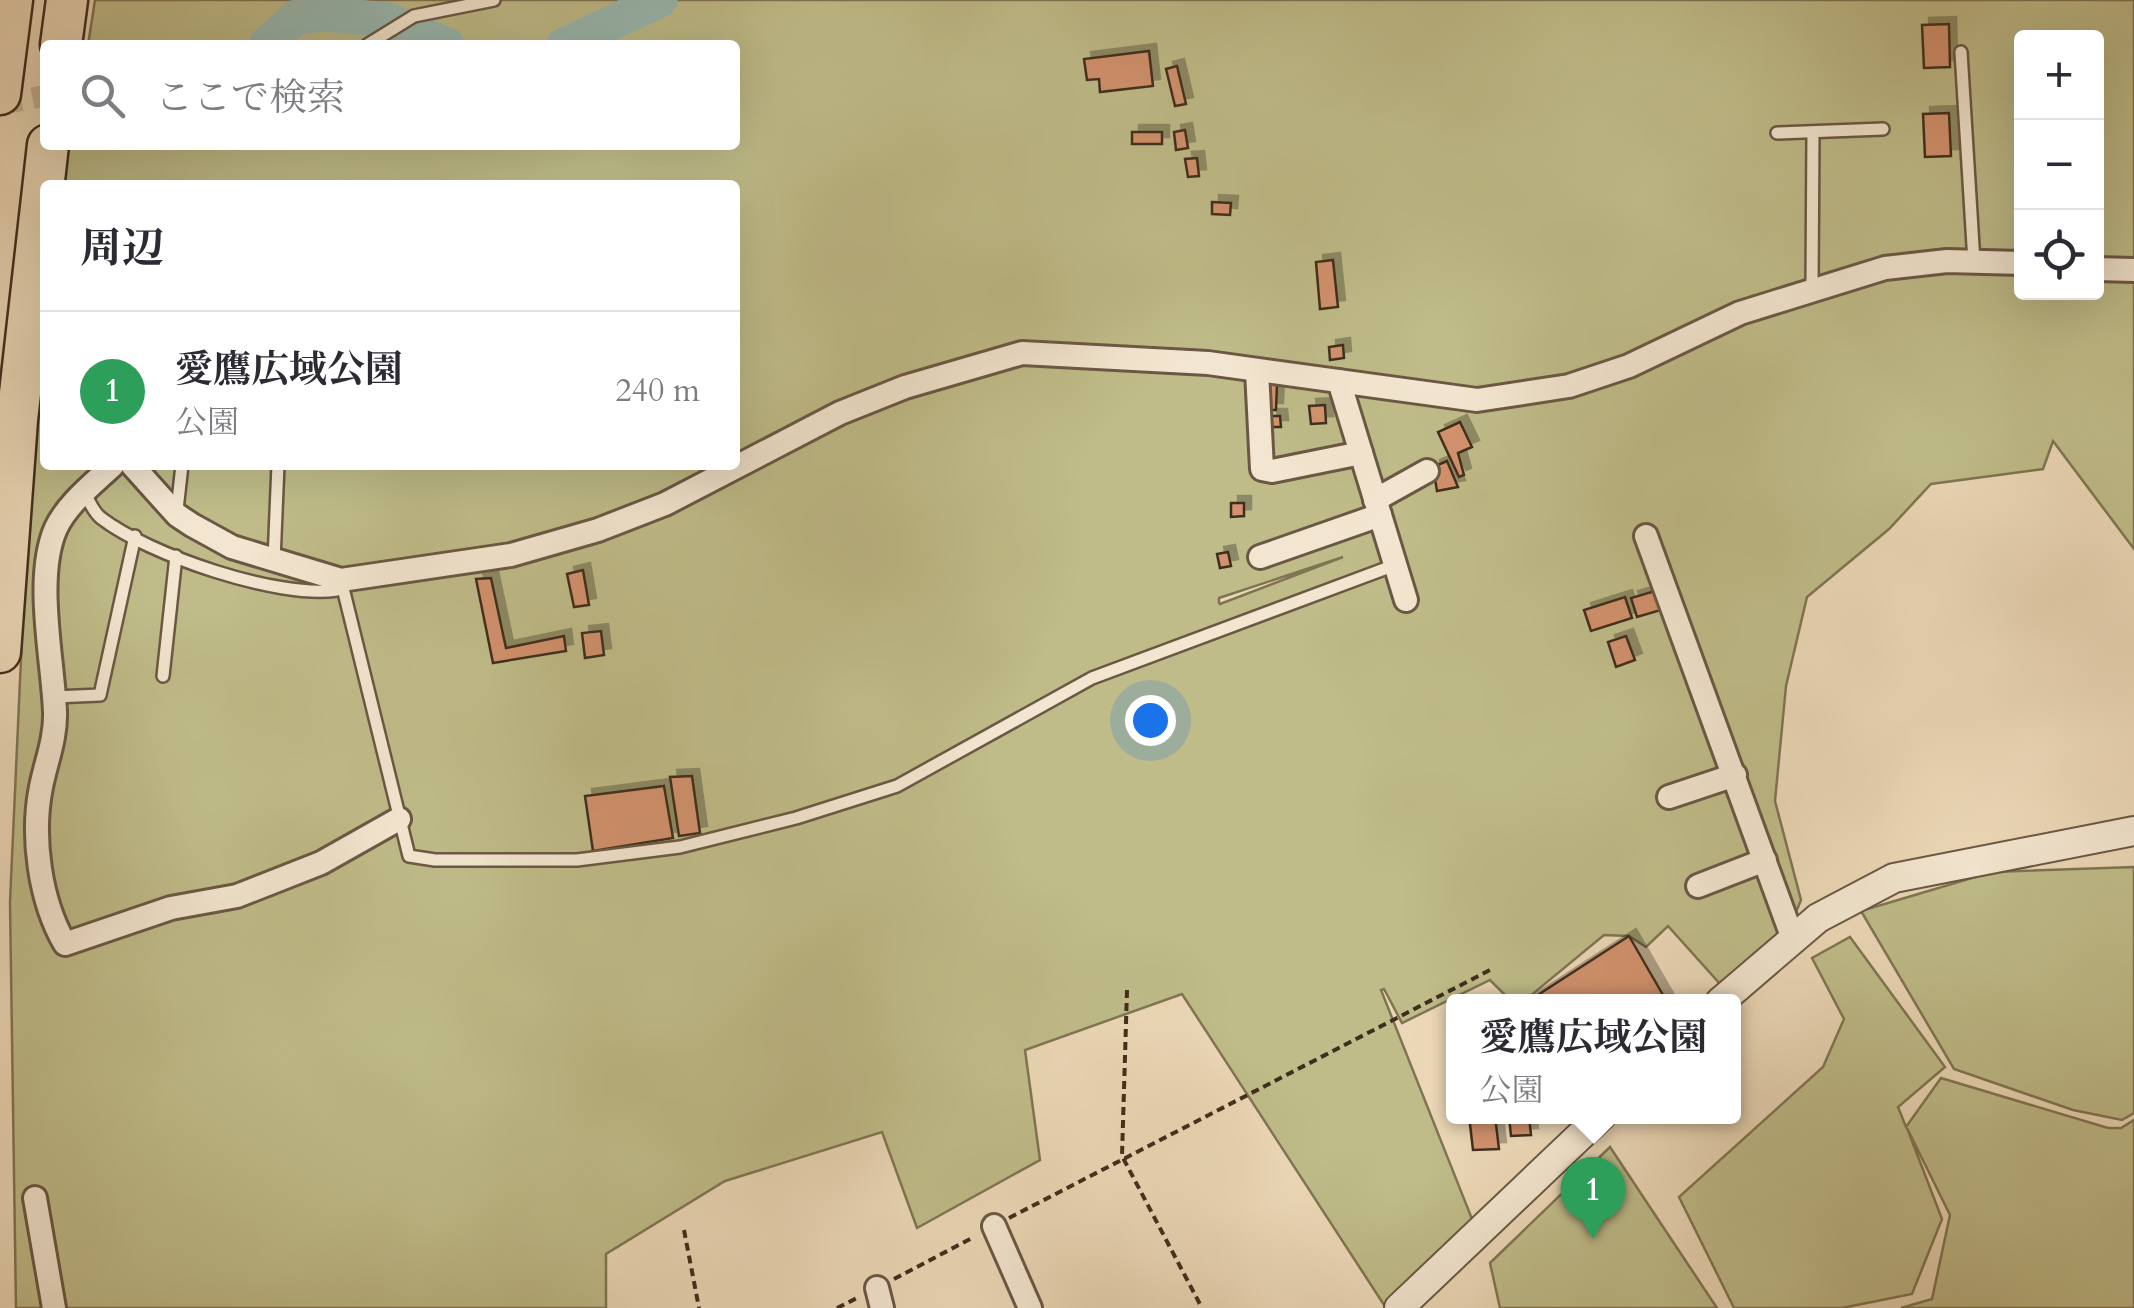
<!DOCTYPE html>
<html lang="ja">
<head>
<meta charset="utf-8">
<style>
  :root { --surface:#fff; --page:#f7f7f7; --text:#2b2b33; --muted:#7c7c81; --line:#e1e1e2; --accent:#b45309 }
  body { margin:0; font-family:Cardo,"Noto Serif JP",serif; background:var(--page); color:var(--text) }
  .controls { position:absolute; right:30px; top:30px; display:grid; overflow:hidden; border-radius:10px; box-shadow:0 10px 40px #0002 }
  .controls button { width:90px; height:90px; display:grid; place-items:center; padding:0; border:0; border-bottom:2px solid var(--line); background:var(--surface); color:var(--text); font:50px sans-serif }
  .you { position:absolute; left:1150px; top:720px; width:35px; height:35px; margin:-25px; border:8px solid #fff; border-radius:50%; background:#1a73e8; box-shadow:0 0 0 15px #1a73e833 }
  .badge { display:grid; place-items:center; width:65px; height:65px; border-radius:50%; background:var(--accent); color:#fff; font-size:32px; font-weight:700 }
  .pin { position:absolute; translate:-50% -82px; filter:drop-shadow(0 2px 5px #0008) }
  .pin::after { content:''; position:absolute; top:52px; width:35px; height:30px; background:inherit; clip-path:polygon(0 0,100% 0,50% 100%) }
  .popup { position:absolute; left:1446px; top:994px; width:295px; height:130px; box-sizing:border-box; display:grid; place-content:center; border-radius:10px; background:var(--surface); filter:drop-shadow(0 2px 8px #0005); font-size:32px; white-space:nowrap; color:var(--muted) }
  .popup b { font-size:38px; color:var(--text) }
  .popup::after { content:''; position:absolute; left:50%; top:100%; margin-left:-20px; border:20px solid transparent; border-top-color:var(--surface) }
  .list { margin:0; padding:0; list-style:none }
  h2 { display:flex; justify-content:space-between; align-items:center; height:130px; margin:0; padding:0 40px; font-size:42px }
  h2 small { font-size:32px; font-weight:400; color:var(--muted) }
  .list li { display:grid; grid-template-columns:65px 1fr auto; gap:30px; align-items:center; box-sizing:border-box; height:160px; padding:0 40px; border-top:2px solid var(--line) }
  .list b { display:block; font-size:38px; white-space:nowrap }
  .list p { margin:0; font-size:32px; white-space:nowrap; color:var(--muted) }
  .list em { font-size:32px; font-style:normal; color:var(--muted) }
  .icon { flex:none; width:55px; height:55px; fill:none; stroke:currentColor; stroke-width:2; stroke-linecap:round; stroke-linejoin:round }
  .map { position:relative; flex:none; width:2134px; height:1308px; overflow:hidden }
  .search { position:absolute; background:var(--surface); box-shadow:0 10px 40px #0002; left:40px; top:40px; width:700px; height:110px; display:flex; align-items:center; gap:25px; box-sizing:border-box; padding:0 35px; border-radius:10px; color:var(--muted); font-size:38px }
  .panel { position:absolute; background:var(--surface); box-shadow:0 10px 40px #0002; left:40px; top:180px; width:700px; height:290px; border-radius:10px }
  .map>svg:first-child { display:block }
  .green { fill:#bfbc89; stroke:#807553; stroke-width:2.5; fill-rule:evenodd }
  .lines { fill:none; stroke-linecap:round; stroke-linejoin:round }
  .river { stroke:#99b9b1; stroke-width:35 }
  .building { fill:#d2926e; stroke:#402e1d; stroke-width:2.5; filter:url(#shadow) }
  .minor-tunnel { stroke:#cab698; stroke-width:22; stroke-dasharray:22 11; stroke-linecap:butt }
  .service-casing { stroke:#6b5844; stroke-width:16 }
  .minor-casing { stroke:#6b5844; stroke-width:28 }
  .tertiary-casing { stroke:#6b5844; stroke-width:32 }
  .motorway-casing { stroke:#402e1d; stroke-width:45 }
  .path { stroke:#402e1d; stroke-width:4; stroke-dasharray:8 5; stroke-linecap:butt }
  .service { stroke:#f3e6d0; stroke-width:11 }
  .minor { stroke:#f3e6d0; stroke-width:22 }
  .tertiary { stroke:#f3e6d0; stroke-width:28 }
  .motorway { stroke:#ecd8b7; stroke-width:40 }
</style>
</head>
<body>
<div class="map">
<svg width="2134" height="1308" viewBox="0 0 2134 1308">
  <defs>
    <filter id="shadow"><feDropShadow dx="7" dy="-7" stdDeviation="0" flood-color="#0004"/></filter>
  </defs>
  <rect width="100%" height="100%" fill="#ecd8b7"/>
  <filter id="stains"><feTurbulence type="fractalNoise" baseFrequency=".002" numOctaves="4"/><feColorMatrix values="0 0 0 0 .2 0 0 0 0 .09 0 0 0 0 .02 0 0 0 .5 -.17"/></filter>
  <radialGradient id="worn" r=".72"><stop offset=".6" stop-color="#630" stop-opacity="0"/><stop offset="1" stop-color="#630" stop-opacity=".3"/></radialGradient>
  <g class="green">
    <path d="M95 0H2134V549L2053 441 2043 469 1931 484 1889 529 1807 597 1786 686 1775 801 1801 900 1787 934 1721 985 1668 926 1646 947 1629 936 1604 935 1524 1001H1511L1490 980 1402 1023 1384 989 1381 990 1478 1234 1386 1308 1182 994 1025 1050 1040 1160 917 1228 882 1132 725 1181 606 1254V1308H16L10 902 26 548 45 283V465H735V185H61L69 145H735V45H88ZM2022 38H2096V292H2022ZM1343 557 1220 604 1219 603V598Z"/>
    <polygon points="2134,867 2134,1113 2122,1120 2073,1110 1954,1069 1861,911 1992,872"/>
    <polygon points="1850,937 1945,1067 1898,1107 1906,1127 1941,1078 2108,1128 2121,1128 2134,1120 2134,1308 1901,1308 1932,1299 1950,1215 1907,1128 1942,1219 1912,1294 1842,1308 1734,1308 1679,1197 1823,1067 1844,1019 1812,958"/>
    <polygon points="1610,1147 1717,1308 1500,1308 1490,1263"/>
  </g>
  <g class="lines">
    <g class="river">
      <polyline points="266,45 296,17 323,14 389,20 447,45"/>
      <polyline points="564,45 660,0"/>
    </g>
  </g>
  <g class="building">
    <polygon points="1949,24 1950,67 1924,68 1922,25"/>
    <polygon points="1149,51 1153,86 1100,92 1099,79 1087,80 1084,59"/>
    <polygon points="1177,66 1186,104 1175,106 1166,69"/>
    <polygon points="1949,113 1951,156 1925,157 1923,114"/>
    <polygon points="1185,130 1188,148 1176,150 1174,132"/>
    <rect x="1132" y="132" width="30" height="12"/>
    <polygon points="1197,158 1199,176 1188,177 1185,159"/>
    <polygon points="1212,202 1231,203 1230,215 1212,214"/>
    <polygon points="1333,260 1338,307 1320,309 1316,262"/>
    <polygon points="1343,345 1344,358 1330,360 1329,347"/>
    <polygon points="1268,384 1277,384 1276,410 1264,410"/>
    <polygon points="1325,405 1326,423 1311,424 1309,406"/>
    <polygon points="1270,416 1280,416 1281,427 1271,427"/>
    <polygon points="1460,422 1472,447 1458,453 1464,475 1459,477 1438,432"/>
    <polygon points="1447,461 1458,487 1437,491 1433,467"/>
    <polygon points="1231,503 1244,503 1244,516 1231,517"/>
    <polygon points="1228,552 1231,566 1220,568 1217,554"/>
    <polygon points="583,570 589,605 574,607 567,574"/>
    <polygon points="491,578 506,648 564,636 566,651 493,663 476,579"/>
    <polygon points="1655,591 1661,610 1637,617 1631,598"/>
    <polygon points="1625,597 1632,618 1591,631 1584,610"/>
    <polygon points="601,631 604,655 585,658 582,633"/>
    <polygon points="1626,636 1635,660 1616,667 1608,642"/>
    <polygon points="692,776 700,833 679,836 670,777"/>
    <polygon points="664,786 673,838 593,851 585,796"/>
    <polygon points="1629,936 1667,1002 1527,1002"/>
    <polygon points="1469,1116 1495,1116 1499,1149 1473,1150"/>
    <polygon points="1509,1116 1529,1116 1531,1135 1511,1136"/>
  </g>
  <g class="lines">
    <g class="minor-tunnel">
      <polyline points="0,104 45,96"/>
      <polyline points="0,368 45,378"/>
    </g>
    <g class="service-casing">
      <g id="service">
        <polyline points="367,45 414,16 494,0"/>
        <polyline points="1961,52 1974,262"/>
        <polyline points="1777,133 1883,129"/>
        <polyline points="1812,287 1813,132"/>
        <path d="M84 492C89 500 93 512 101 518 149 555 278 599 337 590L341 580"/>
        <polyline points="177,510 182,465"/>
        <polyline points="274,560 278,465"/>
        <polyline points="341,580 409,856 435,860 577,860 680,847 796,818 897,786 1092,678 1395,565"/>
        <polyline points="163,676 176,556"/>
        <polyline points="54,697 100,695 135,536"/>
      </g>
    </g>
    <g class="minor-casing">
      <g id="minor">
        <polyline points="2096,269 2134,270"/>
        <polyline points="1257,371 1262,469 1272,471 1361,453"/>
        <polyline points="1339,381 1406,600"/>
        <path d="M113 465C93 484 68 503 56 528 34 577 53 660 55 712 56 738 46 762 41 787 31 837 40 901 65 944L171 908 237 896 321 863 399 819"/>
        <polyline points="132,465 177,515 192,525 232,547 341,580 511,555 598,530 665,504 840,413 905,387 1022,353 1208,363 1477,400 1569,386 1629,366 1740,313 1885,268 1947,261 2022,263"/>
        <polyline points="1375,500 1427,471"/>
        <polyline points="1646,536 1793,939"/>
        <polyline points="1260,557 1380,515"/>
        <polyline points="1669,797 1735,775"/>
        <polyline points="1698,886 1765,860"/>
        <polyline points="35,1198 54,1308"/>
        <polyline points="994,1226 1030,1308"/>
        <polyline points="877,1288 882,1308"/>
      </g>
    </g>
    <g class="tertiary-casing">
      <g id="tertiary">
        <polyline points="1720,1002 1818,918 1894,878 2134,831"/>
        <polyline points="1399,1308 1601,1116"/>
      </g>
    </g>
    <g class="motorway-casing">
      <g id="motorway">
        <polyline points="61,45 67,0"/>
        <polyline points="0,94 12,0"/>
        <polyline points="0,652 17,420 48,145"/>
      </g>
    </g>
    <g class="path">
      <polyline points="1127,990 1122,1156 1202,1308"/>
      <polyline points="1009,1218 1490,970"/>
      <polyline points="684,1230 699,1308"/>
      <polyline points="894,1279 974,1237"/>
      <polyline points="837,1308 859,1297"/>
    </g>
    <use href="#service" class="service"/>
    <use href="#minor" class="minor"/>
    <use href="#tertiary" class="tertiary"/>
    <use href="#motorway" class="motorway"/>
  </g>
  <rect width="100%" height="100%" filter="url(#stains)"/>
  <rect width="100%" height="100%" fill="url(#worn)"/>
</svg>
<div class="controls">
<button>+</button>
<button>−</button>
<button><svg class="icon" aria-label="locate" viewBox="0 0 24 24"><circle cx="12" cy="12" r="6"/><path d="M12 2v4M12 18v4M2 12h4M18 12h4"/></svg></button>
</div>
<div class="you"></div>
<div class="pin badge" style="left:1593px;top:1239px;background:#2e9e5b">1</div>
<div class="popup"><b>愛鷹広域公園</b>公園</div>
<div class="search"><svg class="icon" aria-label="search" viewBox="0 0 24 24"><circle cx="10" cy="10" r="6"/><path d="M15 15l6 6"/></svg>ここで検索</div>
<section class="panel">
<h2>周辺<small></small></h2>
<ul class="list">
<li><span class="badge" style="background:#2e9e5b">1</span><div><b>愛鷹広域公園</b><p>公園</p></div><em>240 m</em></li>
</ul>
</section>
</div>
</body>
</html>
